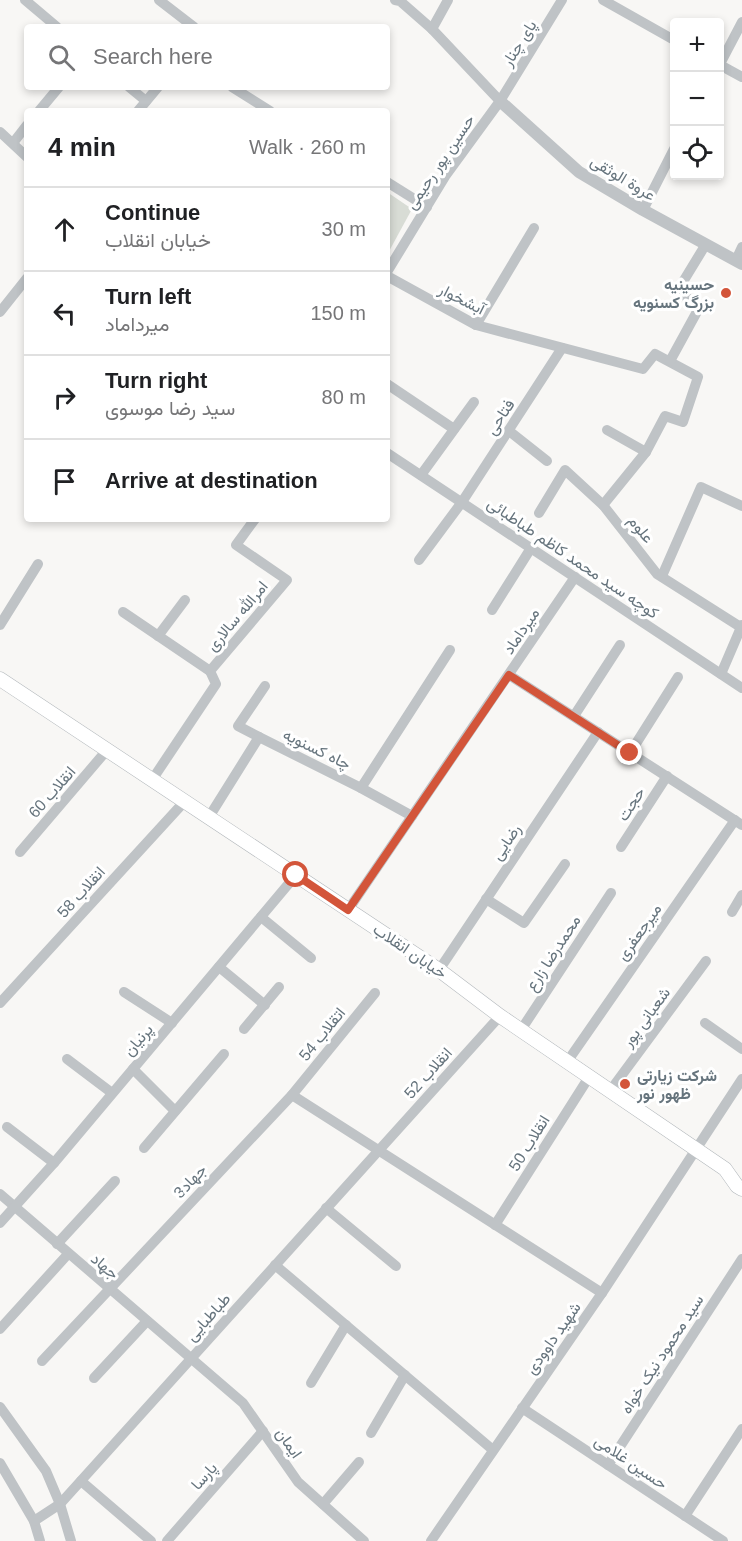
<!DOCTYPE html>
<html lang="en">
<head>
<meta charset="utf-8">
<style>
  :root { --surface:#fff; --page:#f2f2f2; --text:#202124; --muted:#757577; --line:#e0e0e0 }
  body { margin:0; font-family:Helvetica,Vazirmatn,sans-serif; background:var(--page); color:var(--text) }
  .controls { position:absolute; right:18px; top:18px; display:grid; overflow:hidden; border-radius:6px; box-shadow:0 3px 9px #0003 }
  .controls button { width:54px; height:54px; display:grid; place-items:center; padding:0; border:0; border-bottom:2px solid var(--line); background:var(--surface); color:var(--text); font:30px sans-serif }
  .stop { position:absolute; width:18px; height:18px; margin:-14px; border:4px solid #d3553a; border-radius:50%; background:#fff }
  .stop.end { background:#d3553a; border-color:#fff; box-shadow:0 2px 6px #0008 }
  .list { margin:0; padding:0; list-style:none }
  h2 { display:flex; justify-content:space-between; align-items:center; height:78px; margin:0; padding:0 24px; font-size:26px }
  h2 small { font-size:20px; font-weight:400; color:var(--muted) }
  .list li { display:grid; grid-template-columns:39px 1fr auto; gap:18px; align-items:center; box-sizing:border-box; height:84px; padding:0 24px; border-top:2px solid var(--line) }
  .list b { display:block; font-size:22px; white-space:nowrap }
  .list p { margin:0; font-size:20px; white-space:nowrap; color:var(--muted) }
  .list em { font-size:20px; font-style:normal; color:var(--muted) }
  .icon { flex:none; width:33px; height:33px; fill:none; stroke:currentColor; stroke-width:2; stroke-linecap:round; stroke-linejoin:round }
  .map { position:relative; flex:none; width:742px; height:1541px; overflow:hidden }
  .search { position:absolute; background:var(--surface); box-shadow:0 3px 9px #0003; left:24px; top:24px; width:366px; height:66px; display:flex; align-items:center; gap:15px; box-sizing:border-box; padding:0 21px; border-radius:6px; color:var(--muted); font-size:22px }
  .panel { position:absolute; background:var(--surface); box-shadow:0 3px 9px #0003; left:24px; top:108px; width:366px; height:414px; border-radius:6px }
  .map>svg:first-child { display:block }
  .green { fill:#d8dcd5 }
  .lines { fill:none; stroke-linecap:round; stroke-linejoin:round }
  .secondary-casing { stroke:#b2b7bb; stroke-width:15 }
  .minor { stroke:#bfc3c6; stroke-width:10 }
  .tertiary { stroke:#bfc3c6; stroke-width:12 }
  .secondary { stroke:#fff; stroke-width:14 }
  .route { stroke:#d3553a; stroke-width:8 }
  .poi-dot { fill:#d3553a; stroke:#fff; stroke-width:2 }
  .labels { text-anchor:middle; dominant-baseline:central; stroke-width:6; stroke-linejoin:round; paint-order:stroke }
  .street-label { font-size:16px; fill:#66747d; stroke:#fff }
  .poi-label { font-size:16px; font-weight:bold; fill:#66747d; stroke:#fff; text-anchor:end }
</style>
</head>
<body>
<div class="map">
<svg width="742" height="1541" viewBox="0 0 742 1541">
  <rect width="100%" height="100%" fill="#f8f7f5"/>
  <polygon class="green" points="387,192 412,209 387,255"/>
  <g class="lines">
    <g class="secondary-casing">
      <polyline id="secondary" points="0,679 439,970 500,1016 725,1169 737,1186 742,1189"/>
    </g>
    <g class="minor">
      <polyline points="25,0 57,27"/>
      <polyline points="159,0 194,27"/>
      <polyline points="395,0 400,1 432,29 500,101"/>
      <polyline points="603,0 674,40"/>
      <polyline points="432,29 448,0"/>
      <polyline points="720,64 742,22"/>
      <polyline points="720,65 742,77"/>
      <polyline points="129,87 146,101"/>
      <polyline points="232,87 270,111"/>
      <polyline points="39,111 59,87"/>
      <polyline points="138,111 158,87"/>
      <polyline points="0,132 27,157"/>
      <polyline points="13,143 27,125"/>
      <polyline points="387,182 427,207"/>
      <polyline points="643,210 674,149"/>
      <polyline points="736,260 742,247"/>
      <polyline points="387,272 446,175 500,101 562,0"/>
      <polyline points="387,276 476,325 643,369 655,354 698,377 683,422 665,416 646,452 603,505"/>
      <polyline points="0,312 27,278"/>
      <polyline points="476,325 534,228"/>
      <polyline points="670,361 699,308 678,290 706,244"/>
      <polyline points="387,384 454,429"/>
      <polyline points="607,430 646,452"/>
      <polyline points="509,431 547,461"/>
      <polyline points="387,453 742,688"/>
      <polyline points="421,475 474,402"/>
      <polyline points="539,513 565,470 603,505 657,574 742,628"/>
      <polyline points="419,560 462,502 562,348"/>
      <polyline points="662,576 701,487 742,506"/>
      <polyline points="492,610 531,548"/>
      <polyline points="123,612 210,671"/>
      <polyline points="0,625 38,564"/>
      <polyline points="158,636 185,600"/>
      <polyline points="721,674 742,625"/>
      <polyline points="509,675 742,825"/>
      <polyline points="574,716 620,645"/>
      <polyline points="259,737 238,726 265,686"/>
      <polyline points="630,753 678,677"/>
      <polyline points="152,780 216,684 210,671 287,580 236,545 255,519"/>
      <polyline points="361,788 450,650"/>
      <polyline points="209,817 259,737 361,788 412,816"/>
      <polyline points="621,847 667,776"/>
      <polyline points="20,852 107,750"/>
      <polyline points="486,899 524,923 565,864"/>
      <polyline points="348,910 575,577"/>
      <polyline points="732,912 742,895"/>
      <polyline points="261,917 311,958"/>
      <polyline points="219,967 265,1005"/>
      <polyline points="439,970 598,732"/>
      <polyline points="124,992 172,1023"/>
      <polyline points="0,1003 185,801"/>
      <polyline points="705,1023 742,1049"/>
      <polyline points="244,1029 279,987"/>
      <polyline points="521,1030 611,893"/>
      <polyline points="67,1059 112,1093"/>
      <polyline points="567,1062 735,820"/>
      <polyline points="133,1069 175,1111"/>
      <polyline points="610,1091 706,961"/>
      <polyline points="292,1095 602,1293"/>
      <polyline points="7,1127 54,1163"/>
      <polyline points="144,1148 224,1054"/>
      <polyline points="0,1194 243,1403 298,1482 364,1541"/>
      <polyline points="326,1208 396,1266"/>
      <polyline points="0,1223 54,1163 296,875"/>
      <polyline points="495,1225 589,1077"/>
      <polyline points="57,1244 115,1181"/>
      <polyline points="275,1265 493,1450"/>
      <polyline points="0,1329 68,1254"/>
      <polyline points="42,1361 292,1095 375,993"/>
      <polyline points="94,1378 147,1321"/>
      <polyline points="311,1383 346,1325"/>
      <polyline points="0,1407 46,1471 60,1504 71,1541"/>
      <polyline points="522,1408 723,1541"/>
      <polyline points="371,1433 405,1375"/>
      <polyline points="0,1463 34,1521 40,1541"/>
      <polyline points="608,1465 742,1259"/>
      <polyline points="81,1481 151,1541"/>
      <polyline points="323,1504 359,1462"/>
      <polyline points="685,1516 742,1429"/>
      <polyline points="34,1521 60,1504 500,1016"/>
      <polyline points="167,1541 263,1431"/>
      <polyline points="431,1541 602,1293 742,1079"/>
    </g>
    <polyline class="tertiary" points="500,101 579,172 643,210 742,264"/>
    <use href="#secondary" class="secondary"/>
  </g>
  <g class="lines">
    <polyline class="route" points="296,875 348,910 509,675 630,753"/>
  </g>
  <g class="poi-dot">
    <circle cx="726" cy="293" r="6"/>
    <circle cx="625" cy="1084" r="6"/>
  </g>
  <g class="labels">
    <g class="street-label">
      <text transform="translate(519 43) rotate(-58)">پای چنار</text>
      <text transform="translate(440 162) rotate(-56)">حسین پور رحیمی</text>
      <text transform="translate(623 178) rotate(31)">عروة الوثقی</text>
      <text transform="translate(462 299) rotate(27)">آبشخوار</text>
      <text transform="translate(500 417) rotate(-57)">فتاحی</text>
      <text transform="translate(641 529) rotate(51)">علوم</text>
      <text transform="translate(573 558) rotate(34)">کوچه سید محمد کاظم طباطبائی</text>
      <text transform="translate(237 616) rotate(-50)">امرالله سالاری</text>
      <text transform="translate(521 631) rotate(-56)">میرداماد</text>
      <text transform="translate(317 749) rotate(26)">چاه کسنویه</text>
      <text transform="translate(52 792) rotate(-49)">انقلاب 60</text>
      <text transform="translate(631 804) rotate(-57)">حجت</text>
      <text transform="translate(506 842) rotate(-56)">رضایی</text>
      <text transform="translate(81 892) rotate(-48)">انقلاب 58</text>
      <text transform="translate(639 932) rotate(-55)">میرجعفری</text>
      <text transform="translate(410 951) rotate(34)">خیابان انقلاب</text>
      <text transform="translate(553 953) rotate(-57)">محمدرضا زارع</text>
      <text transform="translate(646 1017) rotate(-54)">شعبانی پور</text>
      <text transform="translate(322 1034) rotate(-51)">اتقلاب 54</text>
      <text transform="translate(138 1040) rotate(-50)">پرنیان</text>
      <text transform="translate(428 1073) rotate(-48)">انقلاب 52</text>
      <text transform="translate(529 1143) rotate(-58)">انقلاب 50</text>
      <text transform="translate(190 1181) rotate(-47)">جهاد3</text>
      <text transform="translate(105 1266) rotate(40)">جهاد</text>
      <text transform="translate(208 1317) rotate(-48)">طباطبایی</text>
      <text transform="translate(553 1338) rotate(-55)">شهید داوودی</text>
      <text transform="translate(662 1354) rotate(-57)">سید محمود نیک خواه</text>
      <text transform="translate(289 1443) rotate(55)">ایمان</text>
      <text transform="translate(631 1462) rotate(34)">حسین غلامی</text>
      <text transform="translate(204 1476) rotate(-49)">پارسا</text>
    </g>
    <g class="poi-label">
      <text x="714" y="284">حسینیه<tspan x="714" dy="18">بزرگ کسنویه</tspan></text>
      <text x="637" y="1075" text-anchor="start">شرکت زیارتی<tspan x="637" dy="18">ظهور نور</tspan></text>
    </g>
  </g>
</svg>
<div class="controls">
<button>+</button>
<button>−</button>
<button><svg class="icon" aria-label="locate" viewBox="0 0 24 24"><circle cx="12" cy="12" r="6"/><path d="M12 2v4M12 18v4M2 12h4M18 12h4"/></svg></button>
</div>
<div class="stop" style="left:296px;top:875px"></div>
<div class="stop end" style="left:630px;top:753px"></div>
<div class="search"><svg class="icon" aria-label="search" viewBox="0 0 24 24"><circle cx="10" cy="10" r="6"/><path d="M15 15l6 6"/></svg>Search here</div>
<section class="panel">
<h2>4 min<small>Walk · 260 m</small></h2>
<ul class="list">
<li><svg class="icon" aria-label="ahead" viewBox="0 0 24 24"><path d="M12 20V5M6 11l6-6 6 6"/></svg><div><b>Continue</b><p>خیابان انقلاب</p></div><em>30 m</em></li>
<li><svg class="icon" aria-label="left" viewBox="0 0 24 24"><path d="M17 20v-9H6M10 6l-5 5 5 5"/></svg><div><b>Turn left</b><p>میرداماد</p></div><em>150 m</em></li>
<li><svg class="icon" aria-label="right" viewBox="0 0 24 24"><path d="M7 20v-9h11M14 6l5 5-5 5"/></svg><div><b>Turn right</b><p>سید رضا موسوی</p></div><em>80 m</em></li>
<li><svg class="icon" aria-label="arrive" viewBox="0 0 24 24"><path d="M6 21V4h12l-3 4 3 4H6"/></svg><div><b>Arrive at destination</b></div></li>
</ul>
</section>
</div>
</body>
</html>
